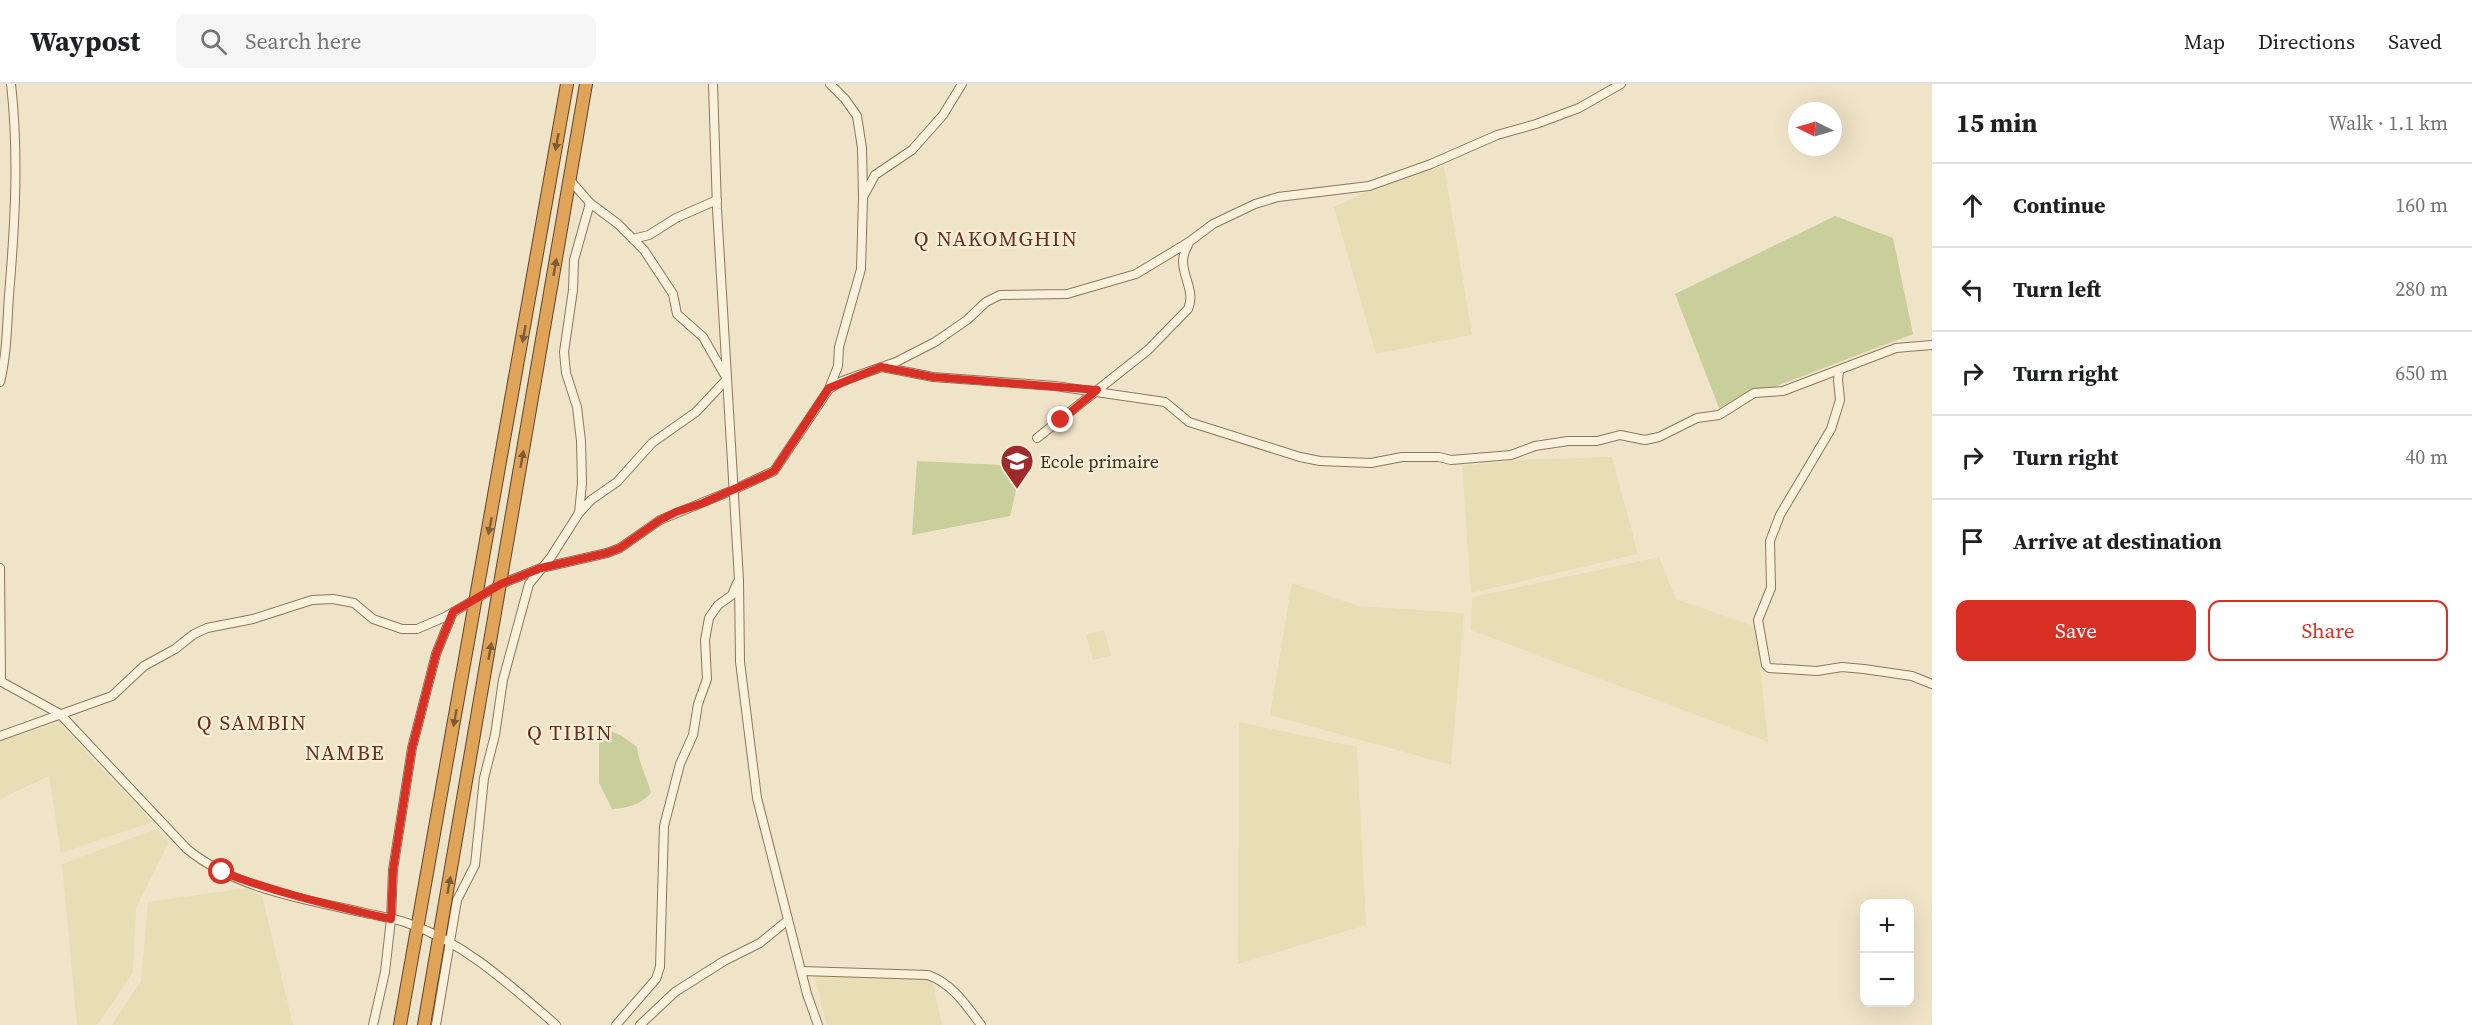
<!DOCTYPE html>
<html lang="en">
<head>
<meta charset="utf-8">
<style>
  :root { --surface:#fff; --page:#f6f6f6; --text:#202124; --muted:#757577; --line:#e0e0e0; --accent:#d93025 }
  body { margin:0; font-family:"Source Serif 4",serif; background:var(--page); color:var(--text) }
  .controls { position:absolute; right:18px; bottom:18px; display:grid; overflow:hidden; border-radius:12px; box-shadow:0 6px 24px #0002 }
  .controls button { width:54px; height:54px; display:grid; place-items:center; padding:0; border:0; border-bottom:2px solid var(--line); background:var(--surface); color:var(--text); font:30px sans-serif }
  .compass { position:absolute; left:1788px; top:18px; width:54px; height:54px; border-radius:50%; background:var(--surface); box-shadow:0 6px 24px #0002; rotate:275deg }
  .stop { position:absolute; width:18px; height:18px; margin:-14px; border:4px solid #d93025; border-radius:50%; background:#fff }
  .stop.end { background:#d93025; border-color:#fff; box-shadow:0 2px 6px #0008 }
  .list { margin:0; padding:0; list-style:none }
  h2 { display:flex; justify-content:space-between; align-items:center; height:78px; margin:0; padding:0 24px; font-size:26px }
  h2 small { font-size:20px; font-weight:400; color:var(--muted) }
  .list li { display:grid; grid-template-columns:39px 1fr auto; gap:18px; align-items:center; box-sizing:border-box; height:84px; padding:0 24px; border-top:2px solid var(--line) }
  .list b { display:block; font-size:22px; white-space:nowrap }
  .list em { font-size:20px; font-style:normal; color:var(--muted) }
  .actions { display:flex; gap:12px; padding:18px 24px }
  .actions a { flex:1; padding:14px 0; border:2px solid var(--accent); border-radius:12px; text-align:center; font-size:21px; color:var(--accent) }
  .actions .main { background:var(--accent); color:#fff }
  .icon { flex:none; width:33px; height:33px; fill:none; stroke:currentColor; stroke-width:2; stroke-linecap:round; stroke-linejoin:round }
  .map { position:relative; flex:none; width:1932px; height:941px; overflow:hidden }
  header { display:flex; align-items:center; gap:36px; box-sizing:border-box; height:84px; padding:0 30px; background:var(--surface); border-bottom:2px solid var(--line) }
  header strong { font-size:28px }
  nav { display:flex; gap:33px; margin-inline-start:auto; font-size:21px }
  .search { width:420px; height:54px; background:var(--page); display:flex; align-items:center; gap:15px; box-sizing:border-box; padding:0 21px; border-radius:12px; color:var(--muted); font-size:22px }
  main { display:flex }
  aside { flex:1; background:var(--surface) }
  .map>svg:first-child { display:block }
  .farmland { fill:#e6deb5 }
  .green { fill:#c9cf9b }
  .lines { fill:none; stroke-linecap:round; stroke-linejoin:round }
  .minor-casing { stroke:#8d765c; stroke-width:10 }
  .highway-casing { stroke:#5b4430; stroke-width:14 }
  .minor { stroke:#faf1dc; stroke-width:8 }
  .highway { stroke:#e0a458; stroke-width:12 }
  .oneway { fill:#7e5d36 }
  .route { stroke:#d93025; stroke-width:8 }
  .labels { text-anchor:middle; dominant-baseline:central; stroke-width:4.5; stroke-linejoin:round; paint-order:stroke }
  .poi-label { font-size:18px; fill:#3d2e20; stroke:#f7eed8; text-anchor:start }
  .quarter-label { font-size:21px; letter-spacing:1.5px; fill:#6b2e1e; stroke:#f7eed8 }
</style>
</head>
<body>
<header>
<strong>Waypost</strong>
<div class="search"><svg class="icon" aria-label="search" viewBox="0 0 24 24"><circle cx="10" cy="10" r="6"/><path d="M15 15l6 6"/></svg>Search here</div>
<nav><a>Map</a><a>Directions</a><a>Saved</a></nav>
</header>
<main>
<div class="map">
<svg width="1932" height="941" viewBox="0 0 1932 941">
  <rect width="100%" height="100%" fill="#f0e4c8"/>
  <g class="farmland">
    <polygon points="1444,82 1472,251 1376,270 1334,123 1388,98"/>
    <polygon points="1612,373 1638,470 1471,509 1462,382 1520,376"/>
    <polygon points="1659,473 1676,515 1756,543 1768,658 1471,546 1472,513"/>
    <polygon points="1292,499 1358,522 1464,529 1451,681 1270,631"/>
    <polygon points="1104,546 1111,572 1093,576 1086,551"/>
    <polygon points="1239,638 1357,663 1366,841 1238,880"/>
    <polygon points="59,639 152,738 61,769 49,692 0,715 0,657"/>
    <polygon points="157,745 169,758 136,824 133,888 97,941 77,941 62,780"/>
    <polygon points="247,804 262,812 293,941 112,941 141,897 148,818"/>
    <polygon points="814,890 932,895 942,941 827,941"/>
  </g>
  <g class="green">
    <polygon points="1835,132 1893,154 1913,250 1719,324 1675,210"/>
    <polygon points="917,377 1022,382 1010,432 912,451"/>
    <path d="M604 644 622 652 637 663C639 680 647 693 651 709 642 720 626 725 612 725L599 699V660Z"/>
  </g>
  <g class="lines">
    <g class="minor-casing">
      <g id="minor">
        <polyline points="713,0 717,125 739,496 740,578 757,714 807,910 818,941"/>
        <polyline points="570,96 590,119 574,176 573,206 564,268 566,289 577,323 581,357 582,399 579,429"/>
        <polyline points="863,113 875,91 912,66 943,31 962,0"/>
        <polyline points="633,155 649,151 676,134 717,116"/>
        <polyline points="882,283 933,293 1055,302 1165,318 1189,338 1300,373 1320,377 1371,379 1402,373 1439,373 1451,376 1511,371 1535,362 1568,357 1597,357 1620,351 1645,356 1659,353 1697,334 1719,331 1754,309 1783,307 1896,264 1932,261"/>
        <polyline points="1839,287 1838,296 1840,316 1831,345 1780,431 1770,457 1771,504 1758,536 1766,581 1769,584 1817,587 1842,583 1864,585 1912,592 1932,600"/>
        <path d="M0 298C7 270 7 240 9 211 15 140 19 70 11 0"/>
        <polyline points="829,305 838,282 839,263 861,185 863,114 862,64 857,32 845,15 830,0"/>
        <path d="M1037 354 1148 266 1188 225C1198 203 1173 185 1188 161"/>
        <polyline points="0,484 1,598"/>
        <path d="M0 597 60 630 187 765C235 804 302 815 361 828 377 832 395 834 410 840 467 860 512 903 556 941"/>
        <polyline points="0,652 112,612 144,582 175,565 194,550 207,544 253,535 312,516 333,515 354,519 373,535 402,545 417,545 445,533 501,500 541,484 607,469 620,464 660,436 733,406 774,387 829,305 842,297 896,278 935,258 967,236 986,218 1000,211 1067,210 1136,190 1189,158 1213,140 1255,120 1278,113 1369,102 1431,80 1497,51 1536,40 1579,24 1621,0"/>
        <path d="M802 887 928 891C953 900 966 921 981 941"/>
        <polyline points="373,941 385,888 391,835 393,786 412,664 436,570 453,528"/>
        <polyline points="436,941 457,816 475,781 484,694 495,651 503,596 529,500 551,473 579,429 591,416 617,398 652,359 696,328 727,295 703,253 677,230 673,210 644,166 618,140 590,119"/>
        <polyline points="616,941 656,895 660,883 664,742 680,680 693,651 698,620 707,595 705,556 709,534 718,521 732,511 737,499"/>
        <polyline points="640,941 675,908 724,877 760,859 788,836"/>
      </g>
    </g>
    <g class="highway-casing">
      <g id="highway">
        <polyline points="400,941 567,0"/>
        <polyline points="424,941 586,0"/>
      </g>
    </g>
    <use href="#minor" class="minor"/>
    <use href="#highway" class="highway"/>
  </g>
  <defs><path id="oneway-solid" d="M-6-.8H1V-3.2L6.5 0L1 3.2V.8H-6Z" transform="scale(1.5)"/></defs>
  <g class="oneway">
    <use href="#oneway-solid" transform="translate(557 58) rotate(100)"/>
    <use href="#oneway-solid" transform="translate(555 183) rotate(-80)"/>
    <use href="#oneway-solid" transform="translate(524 250) rotate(100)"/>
    <use href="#oneway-solid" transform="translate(522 375) rotate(-80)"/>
    <use href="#oneway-solid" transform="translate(490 442) rotate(101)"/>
    <use href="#oneway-solid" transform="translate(490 567) rotate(-80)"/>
    <use href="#oneway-solid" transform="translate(455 634) rotate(100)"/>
    <use href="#oneway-solid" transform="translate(449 801) rotate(-80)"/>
  </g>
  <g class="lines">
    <path class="route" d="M222 788C277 809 333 822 391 835L393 786 412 664 436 570 453 528 501 500 541 484 607 469 620 464 660 436 676 428 703 419 764 392 774 387 829 304 881 283 933 293 1097 306 1061 336"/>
  </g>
  <defs>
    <g id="school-pin" transform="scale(1.725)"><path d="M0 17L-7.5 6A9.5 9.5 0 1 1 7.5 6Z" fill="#9e2a2b" stroke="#f7eed8"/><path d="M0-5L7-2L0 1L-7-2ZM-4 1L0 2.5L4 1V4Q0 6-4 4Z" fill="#fff"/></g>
  </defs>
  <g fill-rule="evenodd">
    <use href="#school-pin" x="1017" y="377"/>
  </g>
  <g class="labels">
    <g class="poi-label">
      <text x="1040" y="377">Ecole primaire</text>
    </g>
    <g class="quarter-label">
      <text x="996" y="154">Q NAKOMGHIN</text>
      <text x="252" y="638">Q SAMBIN</text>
      <text x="570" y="648">Q TIBIN</text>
      <text x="345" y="668">NAMBE</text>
    </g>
  </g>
</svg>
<div class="controls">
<button>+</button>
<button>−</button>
</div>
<svg class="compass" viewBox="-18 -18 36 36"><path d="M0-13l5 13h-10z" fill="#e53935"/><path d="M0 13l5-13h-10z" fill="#757577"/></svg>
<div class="stop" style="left:222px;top:788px"></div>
<div class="stop end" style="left:1061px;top:336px"></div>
</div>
<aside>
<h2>15 min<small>Walk · 1.1 km</small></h2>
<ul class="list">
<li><svg class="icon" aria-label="ahead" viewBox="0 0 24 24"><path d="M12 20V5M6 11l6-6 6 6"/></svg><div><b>Continue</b></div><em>160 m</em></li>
<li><svg class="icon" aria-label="left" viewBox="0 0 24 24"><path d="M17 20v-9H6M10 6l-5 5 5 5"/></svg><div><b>Turn left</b></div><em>280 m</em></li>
<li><svg class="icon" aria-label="right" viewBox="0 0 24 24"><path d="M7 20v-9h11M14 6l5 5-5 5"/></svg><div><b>Turn right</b></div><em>650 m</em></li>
<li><svg class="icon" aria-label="right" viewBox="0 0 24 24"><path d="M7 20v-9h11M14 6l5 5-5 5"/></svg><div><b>Turn right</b></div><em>40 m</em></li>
<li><svg class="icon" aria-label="arrive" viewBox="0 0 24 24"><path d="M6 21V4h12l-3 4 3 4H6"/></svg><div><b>Arrive at destination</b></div></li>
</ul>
<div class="actions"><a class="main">Save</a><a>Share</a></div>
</aside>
</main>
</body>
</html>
